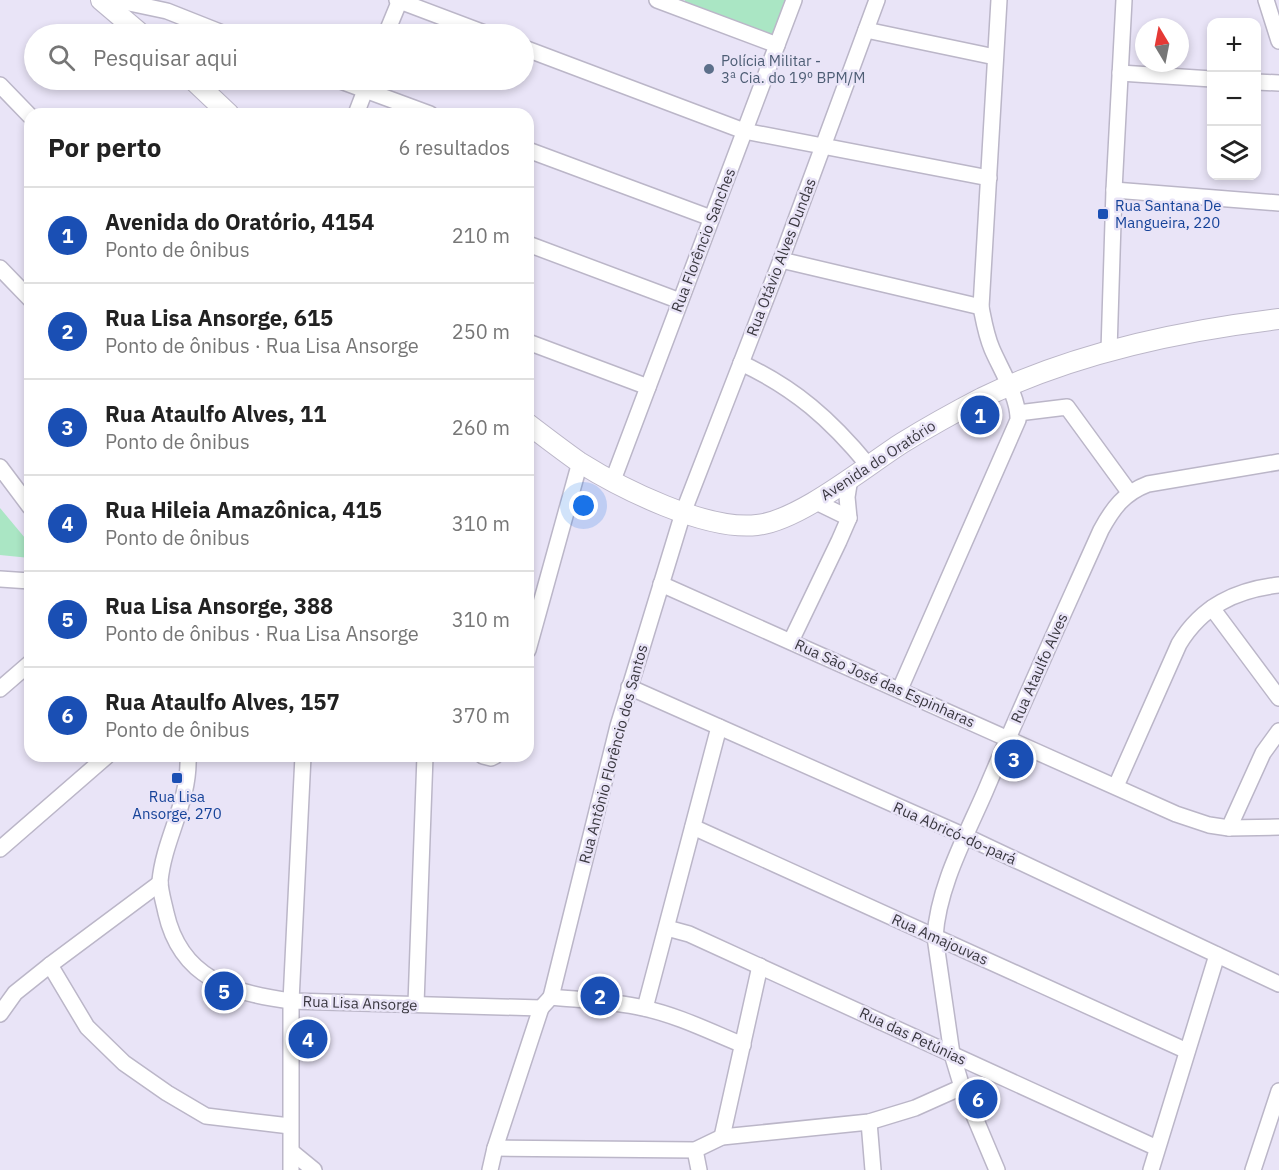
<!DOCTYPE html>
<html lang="pt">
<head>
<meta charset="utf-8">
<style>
  :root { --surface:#fff; --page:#f6f6f6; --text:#222; --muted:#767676; --line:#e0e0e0; --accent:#705b2a }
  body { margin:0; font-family:"IBM Plex Sans",sans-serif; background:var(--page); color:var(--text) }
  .controls { position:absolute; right:18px; top:18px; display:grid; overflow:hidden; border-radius:12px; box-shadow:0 3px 9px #0003 }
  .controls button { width:54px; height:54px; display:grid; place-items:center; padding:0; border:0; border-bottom:2px solid var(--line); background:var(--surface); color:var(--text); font:30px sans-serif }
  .compass { position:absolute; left:1135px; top:18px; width:54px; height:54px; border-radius:50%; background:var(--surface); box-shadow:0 3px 9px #0003; rotate:350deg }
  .you { position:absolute; left:584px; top:506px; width:21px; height:21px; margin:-15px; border:4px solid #fff; border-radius:50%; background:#1a73e8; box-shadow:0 0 0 9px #1a73e833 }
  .badge { display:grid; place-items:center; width:39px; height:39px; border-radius:50%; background:var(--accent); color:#fff; font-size:20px; font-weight:700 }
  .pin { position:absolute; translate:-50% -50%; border:3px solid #fff; box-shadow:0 2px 6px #0006 }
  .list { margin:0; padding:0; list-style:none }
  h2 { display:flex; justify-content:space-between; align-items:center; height:78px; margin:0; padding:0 24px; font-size:26px }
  h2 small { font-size:20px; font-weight:400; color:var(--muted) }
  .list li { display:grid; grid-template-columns:39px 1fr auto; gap:18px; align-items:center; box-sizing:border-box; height:96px; padding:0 24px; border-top:2px solid var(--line) }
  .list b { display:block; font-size:22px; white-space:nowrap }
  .list p { margin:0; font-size:20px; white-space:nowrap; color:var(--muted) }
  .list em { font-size:20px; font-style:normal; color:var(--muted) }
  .icon { flex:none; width:33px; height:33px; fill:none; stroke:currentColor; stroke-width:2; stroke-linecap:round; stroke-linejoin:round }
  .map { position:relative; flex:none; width:1279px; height:1170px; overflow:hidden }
  .search { position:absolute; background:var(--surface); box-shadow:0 3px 9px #0003; left:24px; top:24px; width:510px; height:66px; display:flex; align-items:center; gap:15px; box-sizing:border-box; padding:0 21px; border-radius:33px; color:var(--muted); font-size:22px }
  .panel { position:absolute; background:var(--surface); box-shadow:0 3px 9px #0003; left:24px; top:108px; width:510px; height:654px; border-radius:18px }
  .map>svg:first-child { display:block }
  .green { fill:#aae6c4 }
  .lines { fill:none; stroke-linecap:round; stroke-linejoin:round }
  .minor-casing { stroke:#bbb6c8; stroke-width:18 }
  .major-casing { stroke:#bbb6c8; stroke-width:22 }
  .minor { stroke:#fff; stroke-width:15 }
  .major { stroke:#fff; stroke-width:20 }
  .service-dot { fill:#5c6f8a; stroke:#e9e4f7; stroke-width:2 }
  .transit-dot { fill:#1a4fb4; stroke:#e9e4f7; stroke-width:2 }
  .labels { text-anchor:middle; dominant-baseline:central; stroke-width:5; stroke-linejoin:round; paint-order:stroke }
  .service-label { font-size:15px; fill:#4e5e75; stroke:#e9e4f7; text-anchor:start }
  .transit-label { font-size:15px; fill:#164399; stroke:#e9e4f7; text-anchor:start }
  .street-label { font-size:15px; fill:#3a3840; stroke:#e9e4f7 }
</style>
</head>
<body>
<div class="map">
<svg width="1279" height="1170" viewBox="0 0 1279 1170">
  <rect width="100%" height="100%" fill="#e9e4f7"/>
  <g class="green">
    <polygon points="685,0 786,0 772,35 684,2"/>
    <polygon points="0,508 30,544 30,558 0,555"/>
  </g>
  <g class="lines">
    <g class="minor-casing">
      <g id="minor">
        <polyline points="115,0 167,11 225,34"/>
        <polyline points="397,0 487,34"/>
        <polyline points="657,0 777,45"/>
        <polyline points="1266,0 1279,41"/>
        <polyline points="866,30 995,57"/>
        <polyline points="386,34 400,0"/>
        <polyline points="524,48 744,131 989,178"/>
        <polyline points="1120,73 1212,79"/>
        <polyline points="338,80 430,114"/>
        <polyline points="1256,82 1279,83"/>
        <polyline points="0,85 30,116"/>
        <polyline points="356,114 369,80"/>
        <polyline points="528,150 711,218"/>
        <polyline points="1114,190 1279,203"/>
        <polyline points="528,244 680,301"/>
        <polyline points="781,260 981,307"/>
        <polyline points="0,268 30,299"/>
        <polyline points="528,342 648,387"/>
        <polyline points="1109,351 1114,190 1124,0"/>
        <path d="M741 363C795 388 831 420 868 465"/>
        <polyline points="1018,413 1067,407 1129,492"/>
        <polyline points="0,467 30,507"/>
        <polyline points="613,480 794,0"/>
        <polyline points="814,501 849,518"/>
        <polyline points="0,579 30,581"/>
        <polyline points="661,584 1176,814 1209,825 1229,828 1279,827"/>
        <polyline points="1212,608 1279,698"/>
        <polyline points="791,641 839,541 849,518 847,497 850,478"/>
        <polyline points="528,650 580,462"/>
        <polyline points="629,687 965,836 1279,984"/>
        <polyline points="0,689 30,663"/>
        <path d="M900 689 1018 420C1019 398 1000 368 992 349 986 335 984 322 981 307L999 0"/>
        <path d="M188 756C190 802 164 838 160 881 160 891 164 903 166 913 181 979 232 993 291 1001L541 1008 551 997C581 1000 613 1001 643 1008 677 1015 711 1032 743 1045"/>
        <polyline points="483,756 491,758 495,756"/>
        <path d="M1116 786 1179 644C1202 606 1236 590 1279 585"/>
        <polyline points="693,827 1187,1051"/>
        <polyline points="1229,828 1263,753 1279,731"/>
        <polyline points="0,849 107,756"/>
        <polyline points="667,928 689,934 1157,1148"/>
        <polyline points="50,965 87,1027 124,1063 167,1093 206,1116 290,1126"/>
        <polyline points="551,997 618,726 683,513 781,260 877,0"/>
        <polyline points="416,1004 425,756"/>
        <polyline points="645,1008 719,727"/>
        <polyline points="0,1014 15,993 50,965 160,883"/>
        <polyline points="869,1122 873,1170"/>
        <polyline points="722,1137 760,966"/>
        <polyline points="495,1148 695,1150 722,1137 869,1122 915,1108 962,1087"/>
        <polyline points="695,1150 699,1170"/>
        <polyline points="292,1152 314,1170"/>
        <polyline points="291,1170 291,1001 303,756"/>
        <polyline points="490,1170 495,1148 541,1008"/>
        <path d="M997 1170 962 1087 952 1054 935 937C938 887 965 838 985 792 1022 704 1062 617 1101 530 1113 508 1124 493 1148 484L1279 462"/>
        <polyline points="1151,1170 1217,955"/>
        <polyline points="1253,1170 1279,1091"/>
      </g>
    </g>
    <g class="major-casing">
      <g id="major">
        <polyline points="101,0 141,34"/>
        <polyline points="193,80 229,114"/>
        <path d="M528 424C545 437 562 450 579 462 622 489 706 531 757 525 799 521 866 466 902 443 928 427 955 412 982 398 1074 353 1178 331 1279 319"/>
      </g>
    </g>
    <use href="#minor" class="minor"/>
    <use href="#major" class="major"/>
  </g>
  <circle class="service-dot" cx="709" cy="69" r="6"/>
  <g class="transit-dot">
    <rect x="1097" y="208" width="12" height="12" rx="3"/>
    <rect x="171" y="772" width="12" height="12" rx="3"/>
  </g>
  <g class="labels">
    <g class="service-label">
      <text x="721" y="60">Polícia Militar -<tspan x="721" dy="17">3ª Cia. do 19º BPM/M</tspan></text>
    </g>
    <g class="transit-label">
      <text x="1115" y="205">Rua Santana De<tspan x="1115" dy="17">Mangueira, 220</tspan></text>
      <text x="177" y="796" text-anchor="middle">Rua Lisa<tspan x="177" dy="17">Ansorge, 270</tspan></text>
    </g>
    <g class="street-label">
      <text transform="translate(703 240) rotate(-69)">Rua Florêncio Sanches</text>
      <text transform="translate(781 257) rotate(-69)">Rua Otávio Alves Dundas</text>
      <text transform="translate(878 460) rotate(-33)">Avenida do Oratório</text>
      <text transform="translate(1039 668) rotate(-66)">Rua Ataulfo Alves</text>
      <text transform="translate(885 683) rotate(24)">Rua São José das Espinharas</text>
      <text transform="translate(613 754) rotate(-75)">Rua Antônio Florêncio dos Santos</text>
      <text transform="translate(955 833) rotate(24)">Rua Abricó-do-pará</text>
      <text transform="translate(940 939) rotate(24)">Rua Amajouvas</text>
      <text transform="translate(360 1003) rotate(2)">Rua Lisa Ansorge</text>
      <text transform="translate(913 1036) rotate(25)">Rua das Petúnias</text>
    </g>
  </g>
</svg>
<div class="controls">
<button>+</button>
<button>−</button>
<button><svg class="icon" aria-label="layers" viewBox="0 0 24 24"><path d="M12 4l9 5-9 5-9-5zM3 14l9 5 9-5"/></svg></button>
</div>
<svg class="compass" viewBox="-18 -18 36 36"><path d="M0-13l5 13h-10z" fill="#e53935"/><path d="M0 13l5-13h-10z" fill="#767676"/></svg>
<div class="you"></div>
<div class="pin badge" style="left:980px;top:415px;background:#1a4fb4">1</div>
<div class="pin badge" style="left:600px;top:996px;background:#1a4fb4">2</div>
<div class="pin badge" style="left:1014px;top:759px;background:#1a4fb4">3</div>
<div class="pin badge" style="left:308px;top:1039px;background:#1a4fb4">4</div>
<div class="pin badge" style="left:224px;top:991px;background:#1a4fb4">5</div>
<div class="pin badge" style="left:978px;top:1099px;background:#1a4fb4">6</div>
<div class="search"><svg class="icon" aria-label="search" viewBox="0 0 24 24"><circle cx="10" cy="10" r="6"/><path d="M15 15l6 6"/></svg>Pesquisar aqui</div>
<section class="panel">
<h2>Por perto<small>6 resultados</small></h2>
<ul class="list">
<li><span class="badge" style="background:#1a4fb4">1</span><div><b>Avenida do Oratório, 4154</b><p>Ponto de ônibus</p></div><em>210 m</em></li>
<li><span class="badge" style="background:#1a4fb4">2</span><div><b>Rua Lisa Ansorge, 615</b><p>Ponto de ônibus · Rua Lisa Ansorge</p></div><em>250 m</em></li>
<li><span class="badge" style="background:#1a4fb4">3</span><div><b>Rua Ataulfo Alves, 11</b><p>Ponto de ônibus</p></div><em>260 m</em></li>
<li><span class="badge" style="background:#1a4fb4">4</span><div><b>Rua Hileia Amazônica, 415</b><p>Ponto de ônibus</p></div><em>310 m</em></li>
<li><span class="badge" style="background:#1a4fb4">5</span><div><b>Rua Lisa Ansorge, 388</b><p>Ponto de ônibus · Rua Lisa Ansorge</p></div><em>310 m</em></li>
<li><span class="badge" style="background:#1a4fb4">6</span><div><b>Rua Ataulfo Alves, 157</b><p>Ponto de ônibus</p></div><em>370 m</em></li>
</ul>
</section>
</div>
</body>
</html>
